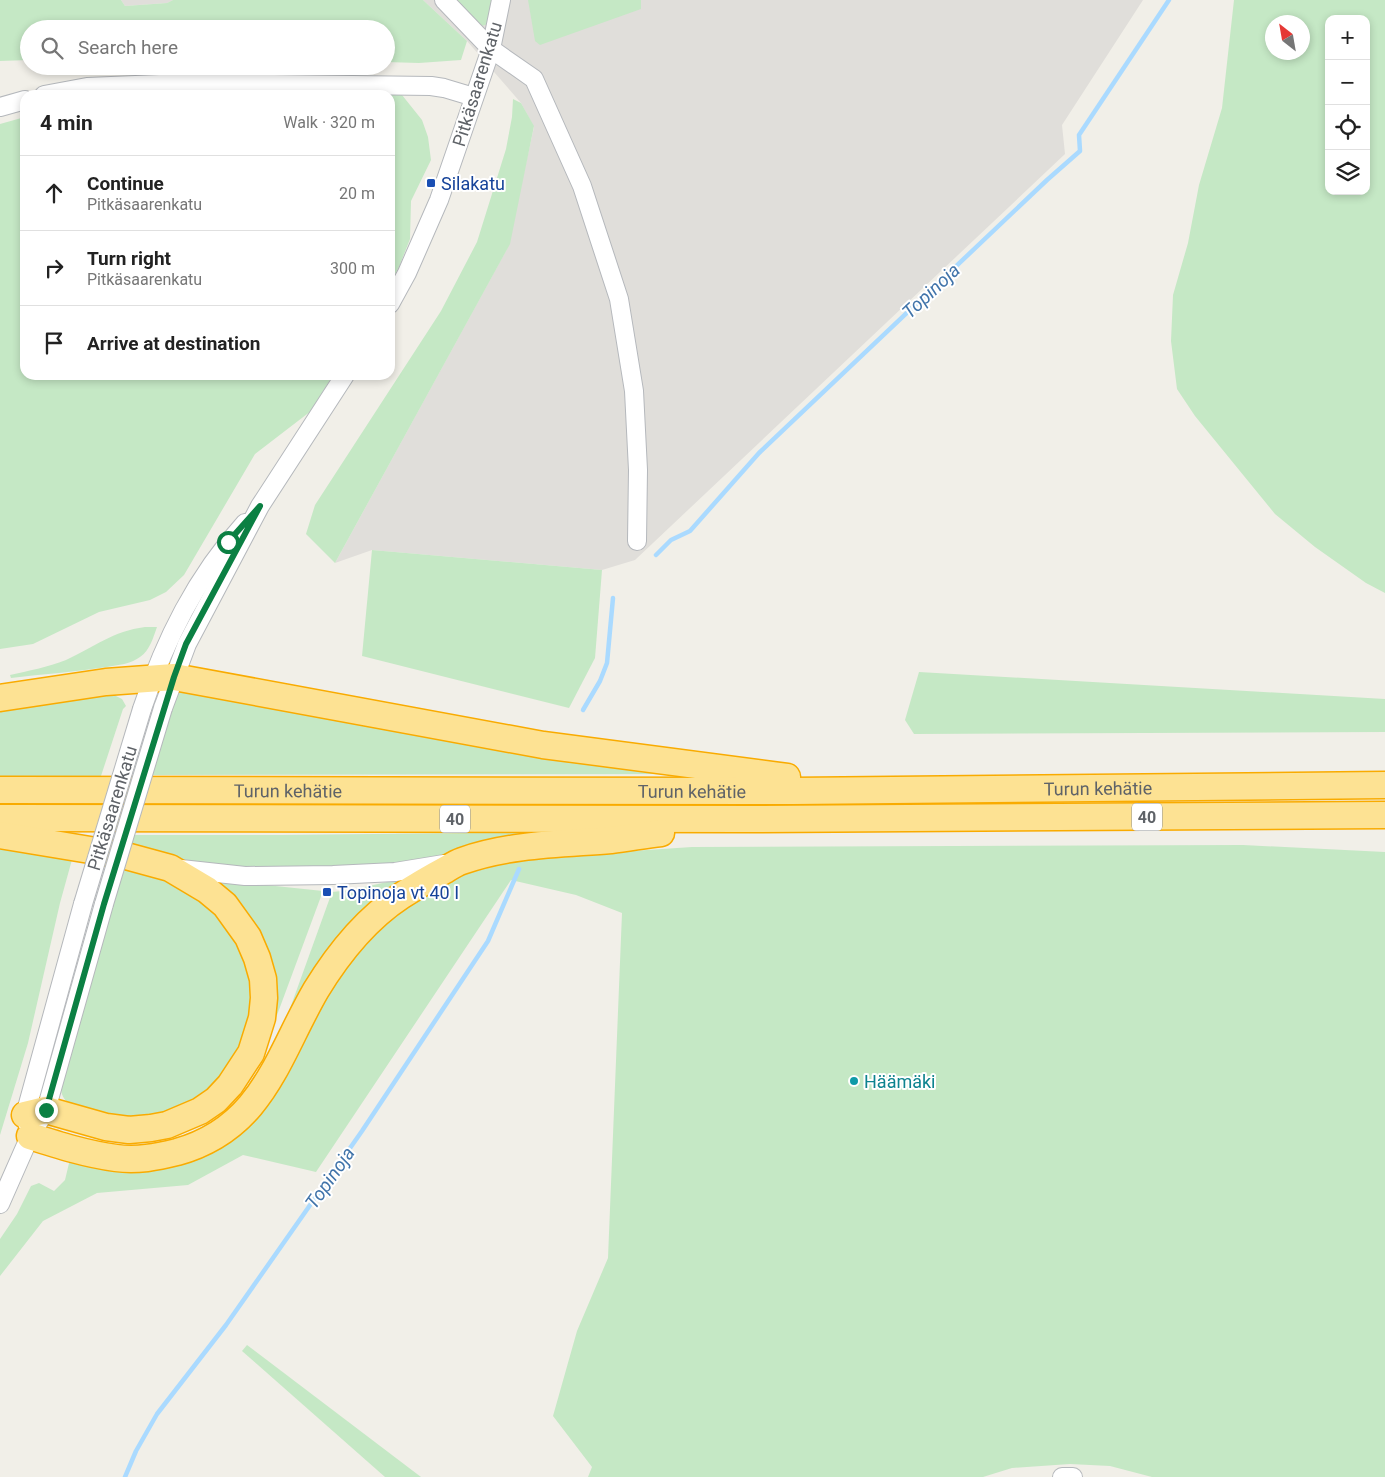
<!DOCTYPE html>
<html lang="en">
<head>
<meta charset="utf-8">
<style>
  :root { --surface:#fff; --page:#f2f2f2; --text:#222; --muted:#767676; --line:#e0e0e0 }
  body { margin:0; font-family:Roboto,sans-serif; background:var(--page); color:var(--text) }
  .controls { position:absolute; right:15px; top:15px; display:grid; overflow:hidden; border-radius:10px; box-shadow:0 2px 8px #0003 }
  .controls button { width:45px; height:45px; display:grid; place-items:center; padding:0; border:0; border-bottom:1px solid var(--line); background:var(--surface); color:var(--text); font:25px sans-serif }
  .compass { position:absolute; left:1265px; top:15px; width:45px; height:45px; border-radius:50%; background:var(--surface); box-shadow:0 2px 8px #0003; rotate:329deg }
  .stop { position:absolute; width:15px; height:15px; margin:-11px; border:4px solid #0b8043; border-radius:50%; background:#fff }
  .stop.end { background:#0b8043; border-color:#fff; box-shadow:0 1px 5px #0008 }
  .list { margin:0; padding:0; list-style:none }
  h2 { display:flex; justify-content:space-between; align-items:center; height:65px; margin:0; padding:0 20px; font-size:21px }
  h2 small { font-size:16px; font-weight:400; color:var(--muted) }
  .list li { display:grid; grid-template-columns:32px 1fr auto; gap:15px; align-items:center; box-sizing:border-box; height:75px; padding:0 20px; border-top:1px solid var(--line) }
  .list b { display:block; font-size:19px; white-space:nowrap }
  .list p { margin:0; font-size:16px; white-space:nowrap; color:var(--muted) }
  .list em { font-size:16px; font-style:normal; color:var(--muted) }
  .icon { flex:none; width:28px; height:28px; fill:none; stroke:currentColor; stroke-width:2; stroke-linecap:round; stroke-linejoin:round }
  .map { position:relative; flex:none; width:1385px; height:1477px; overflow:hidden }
  .search { position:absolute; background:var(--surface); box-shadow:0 2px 8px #0003; left:20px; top:20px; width:375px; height:55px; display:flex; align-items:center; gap:12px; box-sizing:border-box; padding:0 18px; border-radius:28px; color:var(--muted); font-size:19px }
  .panel { position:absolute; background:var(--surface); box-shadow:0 2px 8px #0003; left:20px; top:90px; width:375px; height:290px; border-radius:15px }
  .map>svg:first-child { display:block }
  .industrial { fill:#e0deda }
  .green { fill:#c5e8c5; fill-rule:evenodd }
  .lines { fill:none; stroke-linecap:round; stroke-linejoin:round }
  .stream { stroke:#aadaff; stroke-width:4.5 }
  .minor-casing { stroke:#b5b8bc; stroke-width:20 }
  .highway-casing { stroke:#f9ab00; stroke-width:29 }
  .minor { stroke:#fff; stroke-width:18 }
  .highway { stroke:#fde293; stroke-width:26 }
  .minor-bridge-casing { stroke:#b5b8bc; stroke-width:20; stroke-linecap:butt }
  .minor-bridge { stroke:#fff; stroke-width:18 }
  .route { stroke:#0b8043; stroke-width:6 }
  .transit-dot { fill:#1a4fb4; stroke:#fff; stroke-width:2 }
  .culture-dot { fill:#0f9aa8; stroke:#fff; stroke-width:2 }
  .labels { text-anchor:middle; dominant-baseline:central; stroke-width:4; stroke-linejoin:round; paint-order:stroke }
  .shield { fill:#fff; stroke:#8f9295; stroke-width:1 }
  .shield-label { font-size:16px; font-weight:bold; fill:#5f6368 }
  .street-label { font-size:18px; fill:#5f6368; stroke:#fff }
  .transit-label { font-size:18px; fill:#164399; stroke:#fff; text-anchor:start }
  .culture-label { font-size:18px; fill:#0d838f; stroke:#fff; text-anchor:start }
  .water-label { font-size:19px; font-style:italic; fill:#4174aa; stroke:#fff }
</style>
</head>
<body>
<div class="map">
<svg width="1385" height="1477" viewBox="0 0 1385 1477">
  <rect width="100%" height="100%" fill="#f1efe8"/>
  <g class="industrial">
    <polygon points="121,0 173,0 167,3 125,6"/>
    <polygon points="423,0 1143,0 1062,125 1065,154 635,560 602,570 372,550 335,563 507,249 534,127 521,103 467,41"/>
  </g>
  <g class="green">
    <polygon points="0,0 121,0 125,6 167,3 173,0 423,0 467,41 461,60 419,63 386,62 386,29 29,29 29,60 0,61"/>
    <polygon points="455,0 492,0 489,24 481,26"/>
    <polygon points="528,0 641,0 641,9 540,45 535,41"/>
    <path d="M1234 0H1385V593L1366 583 1315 547 1275 514 1195 416 1177 389 1171 341 1173 295 1188 243 1199 185 1222 108ZM1329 19H1366V191H1329ZM1272 22H1302V52H1272Z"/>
    <polygon points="390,95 402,95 422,120 428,137 431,160 411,201 410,239 399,267 390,283"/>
    <polygon points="513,99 521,103 534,126 510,244 335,563 306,534 315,505 441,311 477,242 506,149 512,117"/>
    <polygon points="25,117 25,375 333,375 311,411 255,454 184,575 166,592 150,600 99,612 33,644 0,649 0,124"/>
    <polygon points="372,550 602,570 595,658 569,708 362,656"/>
    <path d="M145 627H157C153 638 150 650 140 657 131 664 118 665 107 667 75 672 43 674 11 678L10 675C28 671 48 667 66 660 94 647 113 631 145 627Z"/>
    <polygon points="919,672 1385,699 1385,732 914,734 905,720"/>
    <polygon points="179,686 708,774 152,775"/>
    <polygon points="112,694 122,699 126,706 123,709 100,779 0,779 0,706"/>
    <polygon points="569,832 468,851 372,867 206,867 129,851 133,835 283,835"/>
    <polygon points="1243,845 1385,852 1385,1477 1152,1477 1110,1466 1070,1464 1012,1468 983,1477 588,1477 592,1467 553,1416 577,1331 608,1258 622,913 576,895 511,880 316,1172 243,1155 188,1185 97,1193 43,1221 0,1276 0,1239 17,1214 31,1186 39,1183 54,1191 65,1180 70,1159 213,1147 360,947 406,906 451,877 527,858 692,847"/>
    <polygon points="0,849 73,856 60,903 28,1043 0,1135"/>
    <path d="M125 864 146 869 216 908 248 956 253 1002 245 1035 240 1048 225 1072 205 1093 193 1101 166 1114 126 1120 71 1106C60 1096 60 1091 62 1077Z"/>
    <polygon points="414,876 294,1018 288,1014 332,892 351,890"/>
    <polygon points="201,878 323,891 273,1026 272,986"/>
    <polygon points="247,1345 421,1477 385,1477 242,1351"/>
  </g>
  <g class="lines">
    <g class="stream">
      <polyline points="656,555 671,540 690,531 759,453 1047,180 1080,151 1079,135 1169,0"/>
      <polyline points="583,710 600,681 607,663 613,598"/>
      <polyline points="125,1477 136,1451 157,1414 226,1325 362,1131 488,941 519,869"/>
    </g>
    <g class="minor-casing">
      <g id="minor">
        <polyline points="444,0 491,49 534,79 582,186 619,299 634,391 638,470 637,541"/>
        <polyline points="44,95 87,87 184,83 431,86 444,88 474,97"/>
        <polyline points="0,107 25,100"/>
        <polyline points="390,304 407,273 439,200 491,49 501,0"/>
        <polyline points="163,708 187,644 260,506 345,375"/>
        <path d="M142 709C165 640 196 577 245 523"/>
        <polyline points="181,869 245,876 333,875 395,872 444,864"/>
        <polyline points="27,1123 25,1115 83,904"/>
        <polyline points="0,1204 30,1136 46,1110 104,904"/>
        <polyline points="1062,1477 1073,1477"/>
      </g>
    </g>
    <g class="highway-casing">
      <g id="highway">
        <polyline points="0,698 106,682 174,677 543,745 787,777"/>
        <path id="s1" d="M0 790 793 791 1385 785"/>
        <polyline points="0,818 761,819 1385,815"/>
        <polyline points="0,835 126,856 170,868 207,890 225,905 248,937 257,958 263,979 264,998 262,1018 251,1053 230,1085 216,1100 200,1111 167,1125 151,1128 129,1130 106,1127 46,1110 25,1115"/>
        <path d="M30 1136C58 1145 86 1154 116 1158 137 1161 157 1157 177 1152 263 1128 277 1057 316 990 338 954 366 919 401 896 415 887 430 878 445 870 450 867 456 863 462 861 510 844 561 844 611 840 628 838 644 835 661 833"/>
      </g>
    </g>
    <use href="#minor" class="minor"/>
    <use href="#highway" class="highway"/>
    <g class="minor-bridge-casing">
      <g id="minor-bridge">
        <polyline points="83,904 142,709"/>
        <polyline points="104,904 163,708"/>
      </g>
    </g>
    <use href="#minor-bridge" class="minor-bridge"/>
  </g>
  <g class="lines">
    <polyline class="route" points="46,1110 104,904 174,677 186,644 260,506 228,542"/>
  </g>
  <g class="transit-dot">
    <rect x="426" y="178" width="10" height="10" rx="2.5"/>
    <rect x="322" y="887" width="10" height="10" rx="2.5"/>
  </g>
  <circle class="culture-dot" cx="854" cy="1081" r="5"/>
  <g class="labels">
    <g class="shield">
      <rect x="1132" y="803.5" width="30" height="27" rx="4"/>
      <rect x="440" y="805.5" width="30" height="27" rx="4"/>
    </g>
    <g class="shield-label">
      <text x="1147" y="817">40</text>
      <text x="455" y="819">40</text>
    </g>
    <g class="street-label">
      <text transform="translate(477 84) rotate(-73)">Pitkäsaarenkatu</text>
      <text stroke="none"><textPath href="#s1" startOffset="1098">Turun kehätie</textPath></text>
      <text stroke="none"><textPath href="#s1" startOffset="288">Turun kehätie</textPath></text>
      <text stroke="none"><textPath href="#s1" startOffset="692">Turun kehätie</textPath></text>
      <text transform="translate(112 808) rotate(-73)">Pitkäsaarenkatu</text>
    </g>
    <g class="transit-label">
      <text x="441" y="183">Silakatu</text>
      <text x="337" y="892">Topinoja vt 40 I</text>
    </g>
    <g class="culture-label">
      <text x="864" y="1081">Häämäki</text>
    </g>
    <g class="water-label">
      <text transform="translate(931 291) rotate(-43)">Topinoja</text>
      <text transform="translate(330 1178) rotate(-55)">Topinoja</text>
    </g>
  </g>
</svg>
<div class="controls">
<button>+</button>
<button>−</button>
<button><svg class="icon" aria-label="locate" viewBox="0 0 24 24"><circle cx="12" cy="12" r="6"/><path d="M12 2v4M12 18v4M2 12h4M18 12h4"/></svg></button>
<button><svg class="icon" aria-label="layers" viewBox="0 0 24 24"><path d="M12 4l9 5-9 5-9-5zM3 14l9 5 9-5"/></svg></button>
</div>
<svg class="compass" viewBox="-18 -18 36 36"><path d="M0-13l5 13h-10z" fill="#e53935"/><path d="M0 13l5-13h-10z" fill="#767676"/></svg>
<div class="stop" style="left:228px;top:542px"></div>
<div class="stop end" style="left:46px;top:1110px"></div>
<div class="search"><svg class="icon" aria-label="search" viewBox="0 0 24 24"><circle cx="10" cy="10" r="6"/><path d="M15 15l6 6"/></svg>Search here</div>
<section class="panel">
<h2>4 min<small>Walk · 320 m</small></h2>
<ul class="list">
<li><svg class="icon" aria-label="ahead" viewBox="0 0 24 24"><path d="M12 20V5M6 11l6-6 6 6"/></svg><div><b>Continue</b><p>Pitkäsaarenkatu</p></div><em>20 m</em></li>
<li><svg class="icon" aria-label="right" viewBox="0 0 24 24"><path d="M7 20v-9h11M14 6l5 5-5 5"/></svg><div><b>Turn right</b><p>Pitkäsaarenkatu</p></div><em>300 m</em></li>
<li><svg class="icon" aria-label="arrive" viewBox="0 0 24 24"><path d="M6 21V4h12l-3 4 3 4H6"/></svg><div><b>Arrive at destination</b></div></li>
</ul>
</section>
</div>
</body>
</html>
